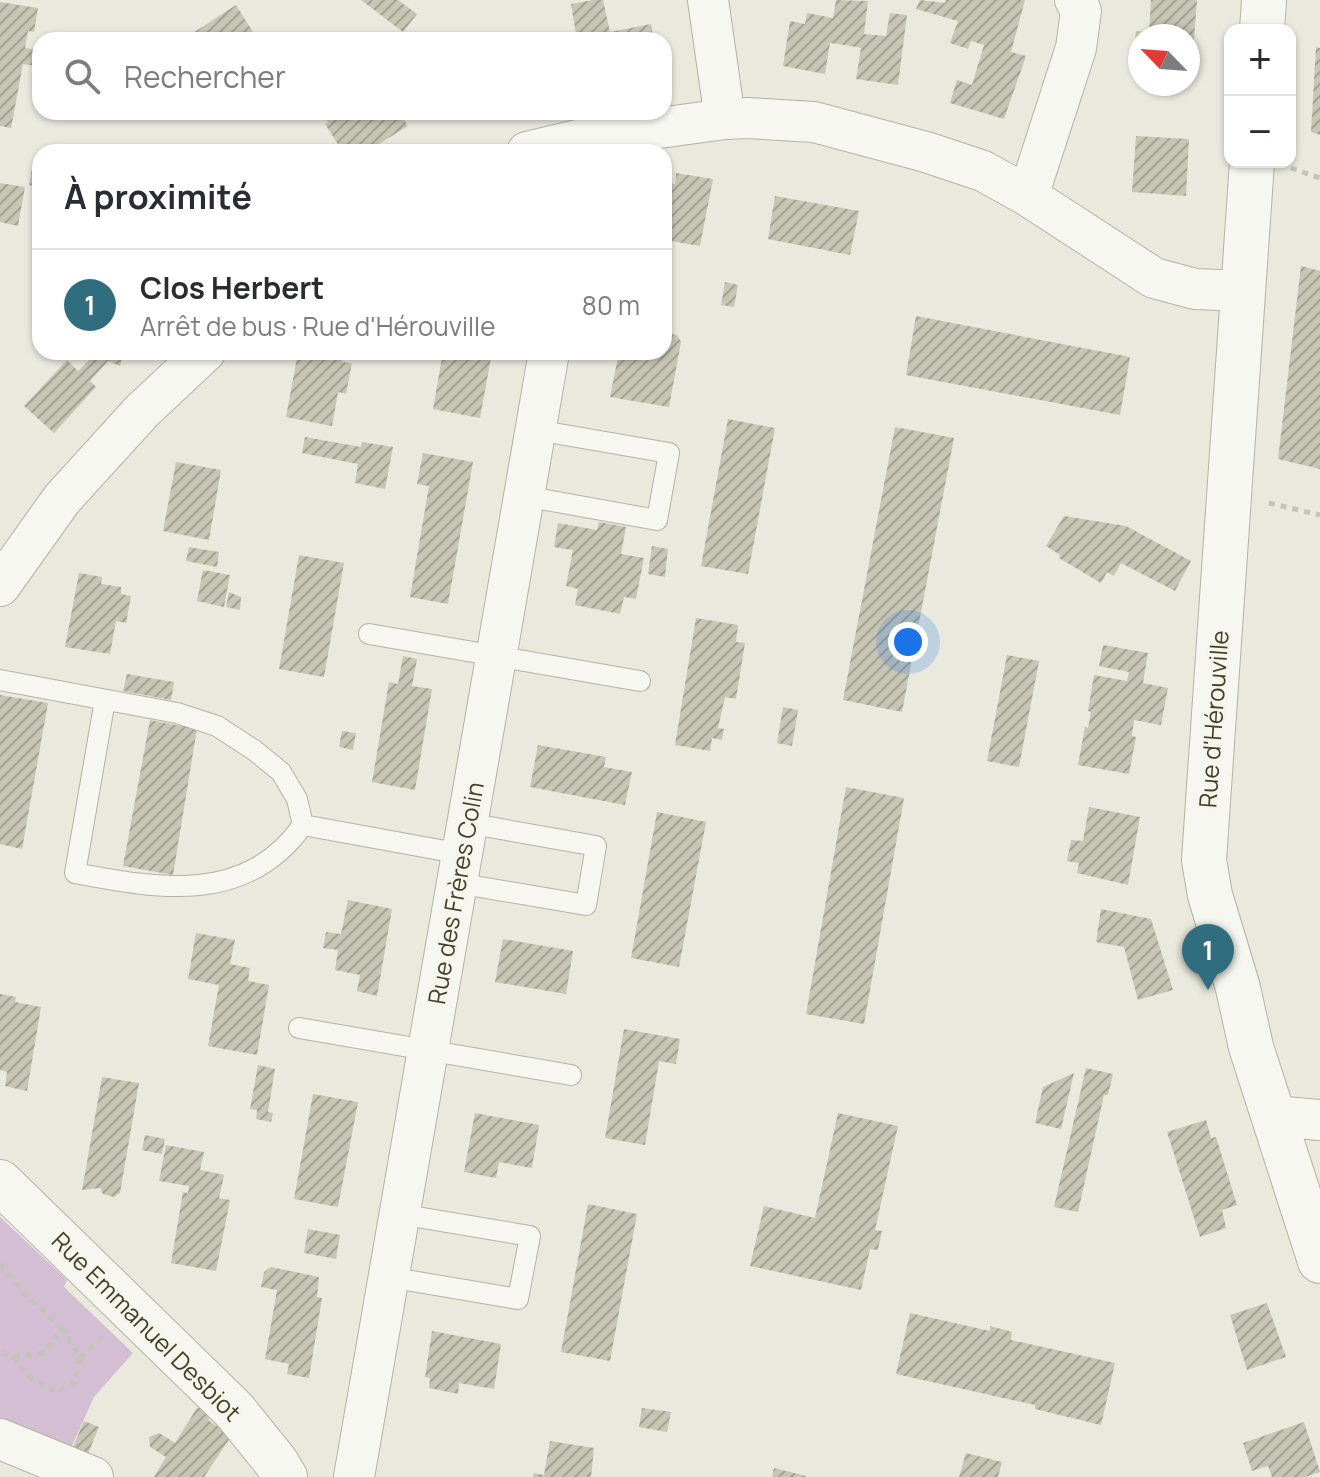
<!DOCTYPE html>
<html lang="fr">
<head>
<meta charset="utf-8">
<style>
  :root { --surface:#fff; --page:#f7f7f7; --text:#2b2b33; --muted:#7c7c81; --line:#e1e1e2; --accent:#306e7f }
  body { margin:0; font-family:Manrope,sans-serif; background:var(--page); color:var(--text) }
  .controls { position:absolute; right:24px; top:24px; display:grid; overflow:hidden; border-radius:16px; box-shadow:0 2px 6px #0004 }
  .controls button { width:72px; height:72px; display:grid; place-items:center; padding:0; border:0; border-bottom:2px solid var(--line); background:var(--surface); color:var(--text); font:40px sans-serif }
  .compass { position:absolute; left:1128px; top:24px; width:72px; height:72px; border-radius:50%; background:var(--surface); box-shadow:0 2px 6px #0004; rotate:295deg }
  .you { position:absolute; left:908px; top:642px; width:28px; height:28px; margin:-20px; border:6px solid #fff; border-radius:50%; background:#1a73e8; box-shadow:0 0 0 12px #1a73e833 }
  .badge { display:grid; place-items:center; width:52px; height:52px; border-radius:50%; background:var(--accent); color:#fff; font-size:26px; font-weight:700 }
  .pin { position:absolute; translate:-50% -66px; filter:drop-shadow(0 2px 4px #0008) }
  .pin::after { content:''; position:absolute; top:42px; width:28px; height:24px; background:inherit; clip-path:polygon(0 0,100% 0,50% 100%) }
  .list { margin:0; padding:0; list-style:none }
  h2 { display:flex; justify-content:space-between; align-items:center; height:104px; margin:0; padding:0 32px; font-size:34px }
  h2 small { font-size:26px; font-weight:400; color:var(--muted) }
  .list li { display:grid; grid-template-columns:52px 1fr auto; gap:24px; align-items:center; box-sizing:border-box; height:112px; padding:0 32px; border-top:2px solid var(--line) }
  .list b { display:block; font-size:30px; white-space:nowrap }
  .list p { margin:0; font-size:26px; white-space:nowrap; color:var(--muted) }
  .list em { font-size:26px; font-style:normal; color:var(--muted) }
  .icon { flex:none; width:44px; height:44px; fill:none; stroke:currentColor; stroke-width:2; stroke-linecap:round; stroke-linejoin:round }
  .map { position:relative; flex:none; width:1320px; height:1477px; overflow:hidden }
  .search { position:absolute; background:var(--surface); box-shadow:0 2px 6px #0004; left:32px; top:32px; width:640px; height:88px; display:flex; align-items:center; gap:20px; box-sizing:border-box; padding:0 28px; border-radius:24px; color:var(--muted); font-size:30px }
  .panel { position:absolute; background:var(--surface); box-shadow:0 2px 6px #0004; left:32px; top:144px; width:640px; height:216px; border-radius:24px }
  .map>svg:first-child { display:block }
  .park { fill:#d4bed3 }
  .building { fill:url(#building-hatch) }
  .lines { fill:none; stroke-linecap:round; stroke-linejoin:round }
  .service-casing { stroke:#b4b3a3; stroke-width:22 }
  .minor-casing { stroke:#b4b3a3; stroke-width:42 }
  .tertiary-casing { stroke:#b4b3a3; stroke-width:46 }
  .path { stroke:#c4c4b8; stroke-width:5; stroke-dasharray:6 6; stroke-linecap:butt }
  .service { stroke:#f7f7f1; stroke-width:20 }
  .minor { stroke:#f7f7f1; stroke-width:40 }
  .tertiary { stroke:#f7f7f1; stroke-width:44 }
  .labels { text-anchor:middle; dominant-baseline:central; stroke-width:7; stroke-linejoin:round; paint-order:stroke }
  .street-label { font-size:24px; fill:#424126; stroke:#f7f6ee }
</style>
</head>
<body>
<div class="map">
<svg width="1320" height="1477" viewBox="0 0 1320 1477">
  <defs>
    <pattern id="building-hatch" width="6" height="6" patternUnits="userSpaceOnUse" patternTransform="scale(2)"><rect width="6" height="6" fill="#c7c6b5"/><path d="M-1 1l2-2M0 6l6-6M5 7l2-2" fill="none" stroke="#a3a293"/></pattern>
  </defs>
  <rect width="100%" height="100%" fill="#e9e9de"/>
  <polygon class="park" points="0,1217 67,1280 64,1287 133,1353 94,1397 70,1450 0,1420"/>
  <g class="building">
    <polygon points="361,0 398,0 417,14 403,32"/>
    <polygon points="593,0 603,0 610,32 651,24 654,40 577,40 571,4"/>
    <polygon points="836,0 868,1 864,34 886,36 890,13 907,15 898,85 856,79 861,48 845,45 830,43 825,74 783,66 790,21 805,24 807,13 833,18"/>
    <polygon points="920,0 945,3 946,0 1025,0 1011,52 1026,56 1004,119 950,103 957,80 972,85 984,45 971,41 968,49 950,43 958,21 916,9"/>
    <polygon points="1151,0 1197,0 1192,65 1188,65 1188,36 1140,36 1140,62 1133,61 1136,31 1149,32"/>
    <polygon points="0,2 38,8 34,32 28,31 25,48 40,50 38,66 23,64 11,128 0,126"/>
    <polygon points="236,5 258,40 182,40"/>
    <polygon points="1316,47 1320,48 1320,135 1311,132"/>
    <polygon points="321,112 399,112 408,126 366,152 343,152 325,124 328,122"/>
    <polygon points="1136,136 1189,139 1186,196 1132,192"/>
    <polygon points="32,169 40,170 40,187 29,185"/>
    <polygon points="676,173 713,179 700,246 664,240 664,182 675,184"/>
    <polygon points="0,183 25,187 18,226 0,222"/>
    <polygon points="775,196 859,211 850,255 768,239"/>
    <polygon points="1301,266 1320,271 1320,469 1278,459"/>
    <polygon points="725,282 738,285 734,307 721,305"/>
    <polygon points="916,316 1130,357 1120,415 906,375"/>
    <polygon points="664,333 677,335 681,342 669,407 610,397 619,352 664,352"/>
    <polygon points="84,352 125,352 120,366 108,361 90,381 96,387 54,433 24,406 67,360 78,371 93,356"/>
    <polygon points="298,352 343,358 342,362 352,363 346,394 338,392 332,426 286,417"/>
    <polygon points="377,352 409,352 408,360"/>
    <polygon points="443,352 492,352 480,418 433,409"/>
    <polygon points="728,419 775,428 748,574 701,566"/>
    <polygon points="895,427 954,438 902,712 843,700"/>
    <polygon points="305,437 361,447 362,442 393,447 385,489 355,483 358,464 302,453"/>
    <polygon points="423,453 473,462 448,604 410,597 429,486 417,484"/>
    <polygon points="176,462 221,470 209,540 163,531"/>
    <polygon points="1064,516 1126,526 1191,561 1175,591 1121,563 1114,576 1107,572 1101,583 1059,558 1060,555 1046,546"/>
    <polygon points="599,522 626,527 621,554 644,558 636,599 624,597 620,614 575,605 578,589 566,586 573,550 554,547 558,523 597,530"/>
    <polygon points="652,546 668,549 665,577 648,574"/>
    <polygon points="189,547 219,552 217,567 186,561"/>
    <polygon points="299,555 344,563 324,677 279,669"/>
    <polygon points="203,570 230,575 224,607 197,601"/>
    <polygon points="79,573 102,577 101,584 121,587 121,594 131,596 126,623 116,621 110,654 65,647"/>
    <polygon points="229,592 241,597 240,610 226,607"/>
    <polygon points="696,618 738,625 736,642 745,643 736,699 725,697 718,728 724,729 722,740 712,738 710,751 675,745"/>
    <polygon points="1103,645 1148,653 1143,683 1168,688 1161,725 1134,720 1132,736 1136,737 1129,774 1078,765 1085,727 1088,728 1091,712 1088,711 1094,675 1127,681 1129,672 1099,666"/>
    <polygon points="1007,655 1039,661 1019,767 987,761"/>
    <polygon points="403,656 417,659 412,686 432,689 415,790 372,782 389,682 398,684"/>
    <polygon points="127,674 174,682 171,700 123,691"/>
    <polygon points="0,695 48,703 22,849 0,844"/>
    <polygon points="783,707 798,710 792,746 777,743"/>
    <polygon points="150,720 197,729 173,875 123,866"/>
    <polygon points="342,731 356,733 353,750 339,747"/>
    <polygon points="538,745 606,757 604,767 632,772 625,805 530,787"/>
    <polygon points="846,787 904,798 864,1024 806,1014"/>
    <polygon points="1089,807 1140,817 1128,885 1077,873 1079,863 1067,861 1071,840 1083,841"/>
    <polygon points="657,812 706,822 679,967 631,958"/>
    <polygon points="348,900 392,909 377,996 357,991 360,975 335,970 338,950 323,948 326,932 341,934"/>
    <polygon points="1101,909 1151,919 1173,990 1138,1000 1124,947 1096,942"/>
    <polygon points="196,933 235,940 230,964 250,968 248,981 269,985 257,1055 208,1046 219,985 188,979"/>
    <polygon points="503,939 573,951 566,994 495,982"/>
    <polygon points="0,994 16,997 15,1002 41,1007 27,1091 5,1086 7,1072 0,1070"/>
    <polygon points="624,1029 680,1039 676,1064 659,1061 645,1145 605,1138"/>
    <polygon points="258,1065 275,1069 268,1112 273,1113 271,1122 256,1119 257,1110 250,1109"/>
    <polygon points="1086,1068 1113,1074 1108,1095 1104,1095 1078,1212 1054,1207"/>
    <polygon points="1074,1073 1061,1129 1035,1123 1043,1087"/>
    <polygon points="102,1077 139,1083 120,1193 114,1197 103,1194 100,1188 82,1190"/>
    <polygon points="313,1094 358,1102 338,1207 294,1199"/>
    <polygon points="475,1113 539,1125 532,1168 499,1162 496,1178 464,1172"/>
    <polygon points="838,1113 898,1126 875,1230 882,1231 878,1250 870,1249 861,1290 750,1266 764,1206 815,1218"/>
    <polygon points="1206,1120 1211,1138 1216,1137 1237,1205 1222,1210 1226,1228 1200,1237 1167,1132"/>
    <polygon points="145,1135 165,1139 162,1154 142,1150"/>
    <polygon points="166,1145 204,1152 200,1170 224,1175 219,1198 230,1200 216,1271 171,1263 183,1192 188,1193 189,1186 159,1181"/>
    <polygon points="588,1204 637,1214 610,1361 561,1352"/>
    <polygon points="308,1229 340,1235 336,1259 304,1253"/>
    <polygon points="271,1267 319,1277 317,1297 322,1298 309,1378 287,1374 289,1364 265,1359 277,1290 261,1287 264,1272"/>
    <polygon points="1267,1303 1286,1357 1247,1370 1230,1315"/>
    <polygon points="910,1313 990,1331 990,1326 1012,1332 1011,1340 1115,1363 1101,1425 1035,1409 1035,1405 896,1374"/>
    <polygon points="432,1331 501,1344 494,1389 459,1383 458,1394 429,1388 430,1378 425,1377"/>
    <polygon points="207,1407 209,1421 232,1435 204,1477 154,1477 166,1457 150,1447 149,1437 159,1433 175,1443 197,1408"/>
    <polygon points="642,1408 671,1412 667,1432 639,1427"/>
    <polygon points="84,1421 99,1427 87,1456 72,1449"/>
    <polygon points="1304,1422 1320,1472 1305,1477 1272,1477 1268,1466 1252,1471 1243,1443"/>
    <polygon points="550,1441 594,1448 591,1477 533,1477 534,1473 544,1475"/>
    <polygon points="966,1453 1002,1462 998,1477 959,1477"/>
    <polygon points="774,1468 806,1476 806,1477 772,1477"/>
  </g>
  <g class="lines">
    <g class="service-casing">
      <g id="service">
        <polyline points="524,496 657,520 669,453 536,430"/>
        <polyline points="369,634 640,681"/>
        <polyline points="0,680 177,713 217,726 254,750 281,772 297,799 303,825 462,854"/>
        <path d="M105 700 75 873C159 889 246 905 303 825"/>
        <polyline points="457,883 586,905 596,846 467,823"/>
        <polyline points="299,1028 571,1075"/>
        <polyline points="388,1277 518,1299 530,1236 399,1214"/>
      </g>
    </g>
    <g class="minor-casing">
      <g id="minor">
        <polyline points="708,0 725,119"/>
        <polyline points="527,152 586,138 725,119 748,118 814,122 926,152 983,171 1028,196 1154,278 1195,289 1244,291"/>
        <polyline points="1028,196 1076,48 1081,11 1075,0"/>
        <polyline points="0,586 62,499 142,411 205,352"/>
        <polyline points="1274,1116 1320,1120"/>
        <polyline points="0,1439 93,1477"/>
        <polyline points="354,1477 549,352"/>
      </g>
    </g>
    <g class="tertiary-casing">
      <g id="tertiary">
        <polyline points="1262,30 1264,0"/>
        <polyline points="1252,162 1204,860 1210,895 1238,988 1251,1047 1320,1261"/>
        <polyline points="0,1182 234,1410 276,1462 285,1477"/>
      </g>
    </g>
    <g class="path">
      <polyline points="1291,168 1320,178"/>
      <polyline points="1269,503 1320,515"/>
      <polyline points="0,1264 28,1297 62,1329 44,1353 12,1356 0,1352"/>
      <polyline points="13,1357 31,1378 58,1392 75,1382 80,1357 62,1329"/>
      <polyline points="80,1357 103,1337"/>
    </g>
    <use href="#service" class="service"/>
    <use href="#minor" class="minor"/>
    <use href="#tertiary" class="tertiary"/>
  </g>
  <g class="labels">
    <g class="street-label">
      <text transform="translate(1213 719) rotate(-86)">Rue d'Hérouville</text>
      <text transform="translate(455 893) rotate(-80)">Rue des Frères Colin</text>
      <text transform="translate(147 1326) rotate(45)">Rue Emmanuel Desbiot</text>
    </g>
  </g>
</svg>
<div class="controls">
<button>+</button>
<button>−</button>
</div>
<svg class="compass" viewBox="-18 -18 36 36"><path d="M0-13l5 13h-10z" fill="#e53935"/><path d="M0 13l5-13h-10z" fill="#7c7c81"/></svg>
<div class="you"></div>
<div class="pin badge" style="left:1208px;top:990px">1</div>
<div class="search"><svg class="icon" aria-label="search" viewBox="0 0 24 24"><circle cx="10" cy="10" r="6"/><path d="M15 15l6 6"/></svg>Rechercher</div>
<section class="panel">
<h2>À proximité<small></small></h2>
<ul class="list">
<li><span class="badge">1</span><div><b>Clos Herbert</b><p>Arrêt de bus · Rue d'Hérouville</p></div><em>80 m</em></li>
</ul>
</section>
</div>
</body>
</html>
